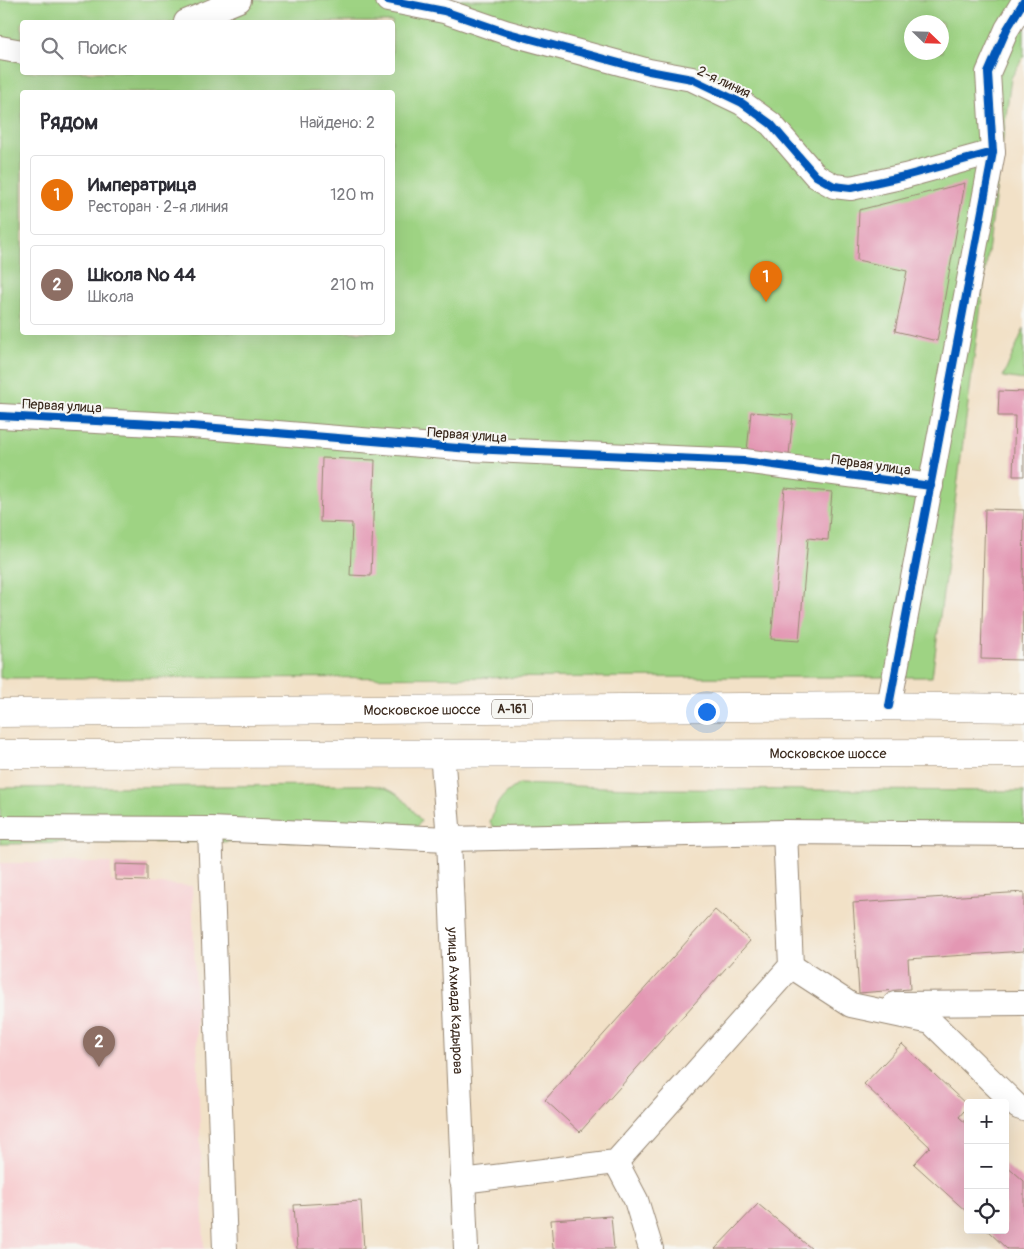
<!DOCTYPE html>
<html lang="ru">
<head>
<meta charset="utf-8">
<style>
  :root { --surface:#fff; --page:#f7f7f7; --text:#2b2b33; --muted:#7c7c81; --line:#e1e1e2; --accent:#0f766e }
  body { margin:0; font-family:Pangolin,sans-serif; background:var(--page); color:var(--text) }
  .controls { position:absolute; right:15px; bottom:15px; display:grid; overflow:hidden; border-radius:5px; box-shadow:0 5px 20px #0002 }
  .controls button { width:45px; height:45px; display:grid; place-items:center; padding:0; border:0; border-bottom:1px solid var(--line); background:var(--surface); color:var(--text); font:25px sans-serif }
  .compass { position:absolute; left:904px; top:15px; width:45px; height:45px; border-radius:50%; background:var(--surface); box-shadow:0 5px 20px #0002; rotate:113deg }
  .you { position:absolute; left:706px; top:711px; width:18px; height:18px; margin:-12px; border:4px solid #fff; border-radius:50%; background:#1a73e8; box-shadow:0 0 0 8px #1a73e833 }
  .badge { display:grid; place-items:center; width:32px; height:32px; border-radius:50%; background:var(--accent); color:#fff; font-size:16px; font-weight:700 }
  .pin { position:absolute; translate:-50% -41px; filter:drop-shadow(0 1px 2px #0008) }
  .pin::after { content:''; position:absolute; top:26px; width:18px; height:15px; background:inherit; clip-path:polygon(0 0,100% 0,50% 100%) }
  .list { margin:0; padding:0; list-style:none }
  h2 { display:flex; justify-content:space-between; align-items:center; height:65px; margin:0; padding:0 20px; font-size:21px }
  h2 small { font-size:16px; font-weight:400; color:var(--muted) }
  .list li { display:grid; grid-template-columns:32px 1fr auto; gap:15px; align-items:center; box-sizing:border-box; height:80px; margin:0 10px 10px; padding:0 10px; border:1px solid var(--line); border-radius:5px }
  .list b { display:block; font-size:19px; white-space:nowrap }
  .list p { margin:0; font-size:16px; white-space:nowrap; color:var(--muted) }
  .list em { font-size:16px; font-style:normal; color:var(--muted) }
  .icon { flex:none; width:28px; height:28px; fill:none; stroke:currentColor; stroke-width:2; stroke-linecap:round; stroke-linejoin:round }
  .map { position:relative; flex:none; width:1024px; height:1249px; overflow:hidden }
  .search { position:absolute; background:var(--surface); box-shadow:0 5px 20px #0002; left:20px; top:20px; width:375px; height:55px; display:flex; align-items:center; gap:12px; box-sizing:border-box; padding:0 18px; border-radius:5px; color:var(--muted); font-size:19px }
  .panel { position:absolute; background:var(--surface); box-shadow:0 5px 20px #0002; left:20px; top:90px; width:375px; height:245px; border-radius:5px }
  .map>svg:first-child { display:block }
  .built { fill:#f7cfd1 }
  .green { fill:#9ed383; stroke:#6c7e50; fill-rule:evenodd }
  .building { fill:#e397b3 }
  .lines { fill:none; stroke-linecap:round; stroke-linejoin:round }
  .minor-casing { stroke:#968672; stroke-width:26 }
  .highway-casing { stroke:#968672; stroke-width:29 }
  .minor { stroke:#fff; stroke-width:24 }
  .highway { stroke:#fff; stroke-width:28 }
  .cycleway-casing { stroke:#f6f6f2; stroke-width:11 }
  .cycleway { stroke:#0057b8; stroke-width:8 }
  .labels { text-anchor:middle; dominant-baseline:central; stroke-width:4; stroke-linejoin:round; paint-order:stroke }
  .shield { fill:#f6f6f2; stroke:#73675e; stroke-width:1 }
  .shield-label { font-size:12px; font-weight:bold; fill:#3b2a1e }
  .street-label { font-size:14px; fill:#3b2a1e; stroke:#f6f6f2 }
</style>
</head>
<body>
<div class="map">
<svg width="1024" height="1249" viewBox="0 0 1024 1249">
  <rect width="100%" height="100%" fill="#f6f6f2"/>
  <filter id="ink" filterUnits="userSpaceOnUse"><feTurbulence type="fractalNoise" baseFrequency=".02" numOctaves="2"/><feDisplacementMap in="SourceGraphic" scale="10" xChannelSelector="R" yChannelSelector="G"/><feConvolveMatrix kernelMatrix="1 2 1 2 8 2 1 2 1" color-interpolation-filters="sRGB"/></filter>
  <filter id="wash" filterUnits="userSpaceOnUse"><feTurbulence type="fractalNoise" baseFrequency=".0096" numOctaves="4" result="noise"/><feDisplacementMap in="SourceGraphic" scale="20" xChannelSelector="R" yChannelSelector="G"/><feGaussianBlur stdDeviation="1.12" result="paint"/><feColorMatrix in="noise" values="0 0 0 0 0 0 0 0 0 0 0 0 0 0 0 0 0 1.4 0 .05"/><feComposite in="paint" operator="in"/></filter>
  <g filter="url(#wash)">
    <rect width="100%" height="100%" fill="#f2e1c7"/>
    <polygon class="built" points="0,863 111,863 111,881 192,886 204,1249 0,1249"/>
    <g class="green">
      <path d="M0 0H1024V56L1011 78 932 677 0 678ZM22 22H392V72H22ZM912 22H942V52H912ZM22 92H392V332H22Z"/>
      <polygon points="1024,328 1024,380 1003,377"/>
      <path d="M519 784 660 789 1024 791V839L497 832 490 822C497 801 501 796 519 784Z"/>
      <path d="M327 785C376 786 390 777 421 821L403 847 390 840 0 844V788Z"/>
    </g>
    <g id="blocks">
      <g class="building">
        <polygon points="965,183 937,341 895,331 907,271 857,260 859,210"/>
        <polygon points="999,391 1024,392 1024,476 1013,476 1015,416 998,416"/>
        <polygon points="751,412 793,415 789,455 747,451"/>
        <polygon points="322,458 375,460 371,576 350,575 352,523 320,522"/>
        <polygon points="785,488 832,492 828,540 808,538 799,641 771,639"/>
        <polygon points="985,509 1024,510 1022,660 981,659"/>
        <polygon points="115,864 147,865 147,881 115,880"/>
        <polygon points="1024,892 1024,951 908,959 910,989 859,993 853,903"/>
        <polygon points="715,910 750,941 580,1132 545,1100"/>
        <polygon points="902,1044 968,1106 959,1117 968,1125 968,1213 914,1164 930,1147 864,1084"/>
        <polygon points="1005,1164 1024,1181 1024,1249 1007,1249 987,1230 1005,1230"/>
        <polygon points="361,1201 364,1249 297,1249 294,1205"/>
        <polygon points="758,1204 812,1249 715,1249"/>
        <polygon points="611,1216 614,1249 553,1249 551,1220"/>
      </g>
    </g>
  </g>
  <g filter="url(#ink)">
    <use href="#blocks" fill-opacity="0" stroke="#968672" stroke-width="1"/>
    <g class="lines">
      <g class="minor-casing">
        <g id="minor">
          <polyline points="388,0 444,11 505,32 649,71 692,79 742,103 771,124 816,176 834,186 851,188 905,176 993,152"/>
          <polyline points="186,22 239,0"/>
          <polyline points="0,48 22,52"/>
          <polyline points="0,416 192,426 470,449 744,461 931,486"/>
          <polyline points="889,706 993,152 988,73 1007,29 1024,1"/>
          <path id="s1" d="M442 752 449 839 466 1249"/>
          <polyline points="0,828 210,829 449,839 785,832 1024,834"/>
          <polyline points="210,829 225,1249"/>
          <polyline points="791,966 851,1005 931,1022 1018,1107 1024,1109"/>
          <polyline points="895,1004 1024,1003"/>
          <polyline points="616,1162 636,1200 651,1249"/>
          <polyline points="462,1181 616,1162 791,966 785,832"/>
        </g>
      </g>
      <g class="highway-casing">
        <g id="highway">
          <path id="s2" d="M0 713 866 706 1024 708"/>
          <path id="s3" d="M0 754 1024 753"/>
        </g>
      </g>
      <use href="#minor" class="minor"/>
      <use href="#highway" class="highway"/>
      <g class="cycleway-casing">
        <g id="cycleway">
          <polyline points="388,0 444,11 505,32 649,71 692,79 742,103 771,124 816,176 834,186 851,188 905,176 993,152"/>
          <polyline points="0,416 192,426 470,449 744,461 931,486"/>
          <polyline points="889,706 993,152 988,73 1007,29 1024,1"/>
        </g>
      </g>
      <use href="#cycleway" class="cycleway"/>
    </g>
  </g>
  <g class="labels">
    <rect class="shield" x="492" y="699.5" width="40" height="19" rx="4"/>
    <g class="shield-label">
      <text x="512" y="709">А-161</text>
    </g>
    <g class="street-label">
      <text transform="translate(724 82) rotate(25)">2-я линия</text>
      <text transform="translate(62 406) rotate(3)">Первая улица</text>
      <text transform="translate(467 435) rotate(4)">Первая улица</text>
      <text transform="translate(871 465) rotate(8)">Первая улица</text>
      <text stroke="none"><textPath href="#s2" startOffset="422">Московское шоссе</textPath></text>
      <text stroke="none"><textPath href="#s3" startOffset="828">Московское шоссе</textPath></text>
      <text stroke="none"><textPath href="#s1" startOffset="249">улица Ахмада Кадырова</textPath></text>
    </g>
  </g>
</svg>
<div class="controls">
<button>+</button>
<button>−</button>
<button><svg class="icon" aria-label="locate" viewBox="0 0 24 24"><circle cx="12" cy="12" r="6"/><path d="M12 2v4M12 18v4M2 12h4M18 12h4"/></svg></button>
</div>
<svg class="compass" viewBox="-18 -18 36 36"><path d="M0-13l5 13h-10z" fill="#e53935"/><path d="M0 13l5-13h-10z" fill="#7c7c81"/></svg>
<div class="you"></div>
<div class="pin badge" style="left:766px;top:302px;background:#e8710a">1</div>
<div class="pin badge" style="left:99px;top:1067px;background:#8d6e63">2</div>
<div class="search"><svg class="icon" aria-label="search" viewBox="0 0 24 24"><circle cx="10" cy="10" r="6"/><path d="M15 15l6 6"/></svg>Поиск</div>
<section class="panel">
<h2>Рядом<small>Найдено: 2</small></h2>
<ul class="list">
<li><span class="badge" style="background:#e8710a">1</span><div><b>Императрица</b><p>Ресторан · 2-я линия</p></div><em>120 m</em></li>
<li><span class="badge" style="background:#8d6e63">2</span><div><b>Школа № 44</b><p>Школа</p></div><em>210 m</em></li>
</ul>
</section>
</div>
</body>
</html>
